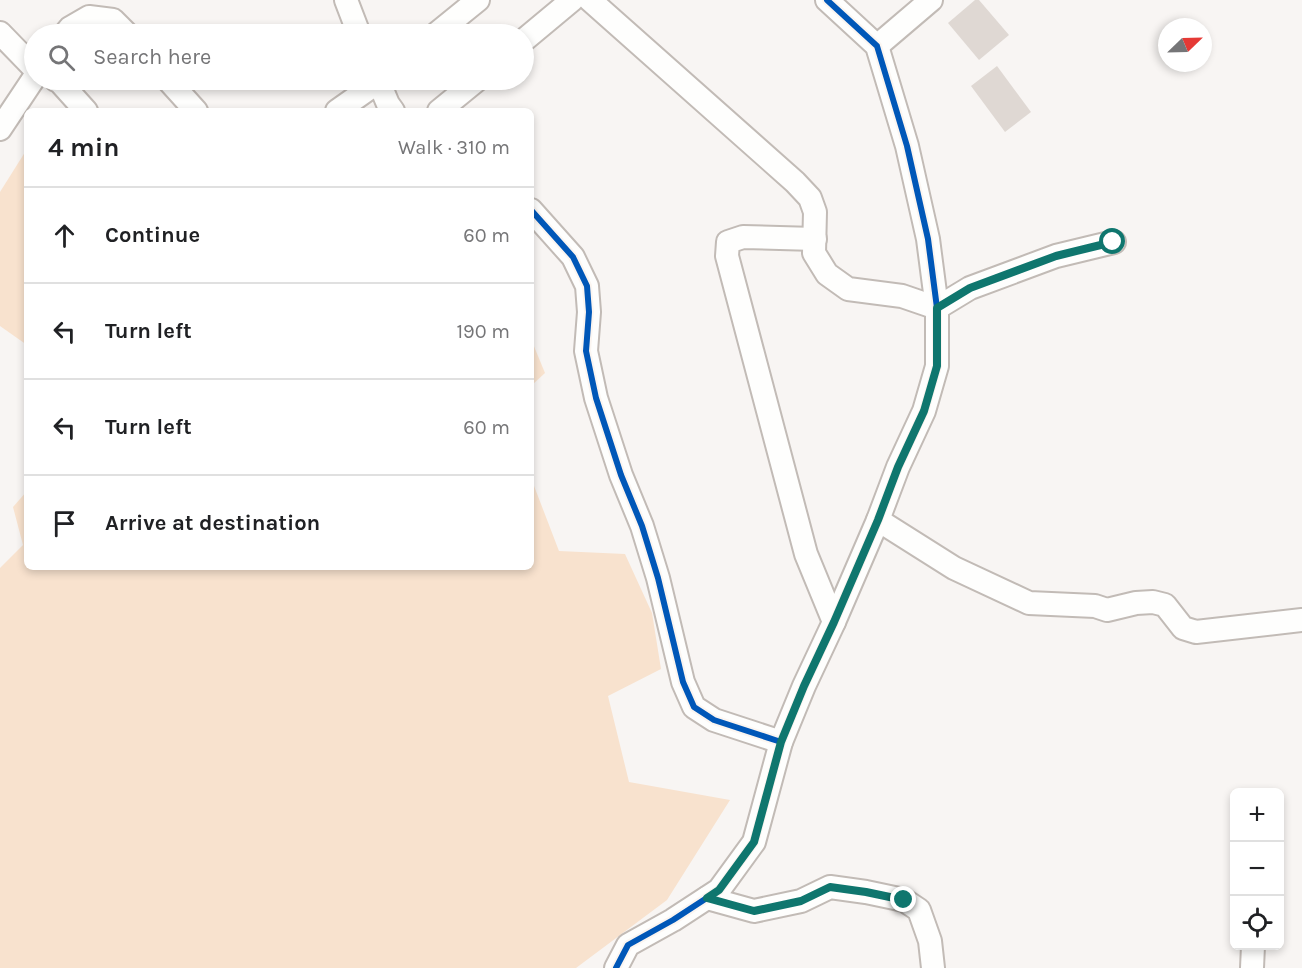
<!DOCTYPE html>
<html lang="en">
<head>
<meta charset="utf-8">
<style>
  :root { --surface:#fff; --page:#f6f6f6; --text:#202124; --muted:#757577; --line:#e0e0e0 }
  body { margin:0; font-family:Karla,sans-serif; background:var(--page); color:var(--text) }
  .controls { position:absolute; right:18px; bottom:18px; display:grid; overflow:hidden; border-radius:9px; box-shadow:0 3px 9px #0003 }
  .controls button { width:54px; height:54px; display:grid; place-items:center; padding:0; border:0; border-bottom:2px solid var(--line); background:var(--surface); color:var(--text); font:30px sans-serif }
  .compass { position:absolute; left:1158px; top:18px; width:54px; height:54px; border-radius:50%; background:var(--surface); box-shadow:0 3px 9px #0003; rotate:67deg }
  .stop { position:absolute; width:18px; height:18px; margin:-14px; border:4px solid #0f766e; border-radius:50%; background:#fff }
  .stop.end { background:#0f766e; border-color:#fff; box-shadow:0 2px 6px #0008 }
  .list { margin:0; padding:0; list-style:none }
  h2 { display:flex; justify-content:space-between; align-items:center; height:78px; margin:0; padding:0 24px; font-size:26px }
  h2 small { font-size:20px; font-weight:400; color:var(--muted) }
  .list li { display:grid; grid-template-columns:39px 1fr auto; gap:18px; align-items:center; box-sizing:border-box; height:96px; padding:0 24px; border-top:2px solid var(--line) }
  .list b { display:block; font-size:22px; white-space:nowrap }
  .list em { font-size:20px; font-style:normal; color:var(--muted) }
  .icon { flex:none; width:33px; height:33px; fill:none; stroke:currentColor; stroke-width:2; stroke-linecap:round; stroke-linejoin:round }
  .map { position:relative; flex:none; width:1302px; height:968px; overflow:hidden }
  .search { position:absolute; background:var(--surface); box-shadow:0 3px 9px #0003; left:24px; top:24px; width:510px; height:66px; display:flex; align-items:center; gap:15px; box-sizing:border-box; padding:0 21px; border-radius:33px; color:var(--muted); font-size:22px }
  .panel { position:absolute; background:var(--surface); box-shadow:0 3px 9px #0003; left:24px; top:108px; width:510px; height:462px; border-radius:9px }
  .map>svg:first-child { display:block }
  .green { fill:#f8e2ce }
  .building { fill:#dfd8d3 }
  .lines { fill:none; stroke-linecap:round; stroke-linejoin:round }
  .street-casing { stroke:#c2bbb6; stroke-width:26 }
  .street { stroke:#fefefd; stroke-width:22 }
  .cycleway-casing { stroke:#fbf5f0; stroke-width:10 }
  .cycleway { stroke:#0057b8; stroke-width:6 }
  .route { stroke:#0f766e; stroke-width:8 }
</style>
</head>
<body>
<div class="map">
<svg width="1302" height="968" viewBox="0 0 1302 968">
  <rect width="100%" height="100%" fill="#f8f5f3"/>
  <g class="green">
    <polygon points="27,149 27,345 0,326 0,192"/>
    <polygon points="531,339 545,373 531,386"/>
    <polygon points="531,478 559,551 625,554 652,613 661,669 608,696 629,782 730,800 667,900 576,968 0,968 0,568 23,545 13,507 27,491 27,567 531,567"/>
  </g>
  <g class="building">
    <polygon points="975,0 979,0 1009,35 979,60 948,23"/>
    <polygon points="997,66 1031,112 1005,132 971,86"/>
  </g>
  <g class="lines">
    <g class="street-casing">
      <g id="street">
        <polyline points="346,0 359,34"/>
        <polyline points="590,0 795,182 810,198 815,212 814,253 827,274 848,289 902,296 937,308 970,288 1056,256 1114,242"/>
        <polyline points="0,33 34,68"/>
        <polyline points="65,34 70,28 89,17 113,20 127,34"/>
        <polyline points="436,34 478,0"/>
        <polyline points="524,40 572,0"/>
        <polyline points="877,46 931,0"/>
        <polyline points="56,80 59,81 86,111"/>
        <polyline points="168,80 196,111"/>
        <polyline points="378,80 388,104 393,111"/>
        <polyline points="337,111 381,80"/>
        <polyline points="439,111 477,80"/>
        <polyline points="0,129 34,78"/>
        <polyline points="531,210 573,257 587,286 589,312 586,351 596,398 621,475 642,526 658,578 683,682 694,707 714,720 781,742"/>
        <polyline points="815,239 743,237 728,242 727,256 806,554 834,622"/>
        <polyline points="878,520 954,568 1029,603 1095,606 1107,610 1136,603 1153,602 1165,605 1183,628 1196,632 1302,620"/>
        <polyline points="707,898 754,911 801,901 830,887 866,892 904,900 919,910 930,941 933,968"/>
        <polyline points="616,968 628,945 673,920 719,890 754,842 781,742 804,686 834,622 878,520 898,467 924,411 937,366 937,308 928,239 907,146 877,46 827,0"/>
        <polyline points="1252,968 1253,946"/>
      </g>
    </g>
    <use href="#street" class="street"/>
    <g class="cycleway-casing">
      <g id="cycleway">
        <polyline points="531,210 573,257 587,286 589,312 586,351 596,398 621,475 642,526 658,578 683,682 694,707 714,720 781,742"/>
        <polyline points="616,968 628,945 673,920 719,890 754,842 781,742 804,686 834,622 878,520 898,467 924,411 937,366 937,308 928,239 907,146 877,46 827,0"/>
      </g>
    </g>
    <use href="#cycleway" class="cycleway"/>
  </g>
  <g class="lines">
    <polyline class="route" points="904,900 866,892 830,887 801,901 754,911 707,898 719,890 754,842 781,742 804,686 834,622 878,520 898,467 924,411 937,366 937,308 970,288 1056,256 1113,242"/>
  </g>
</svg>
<div class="controls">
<button>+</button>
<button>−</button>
<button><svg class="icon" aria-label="locate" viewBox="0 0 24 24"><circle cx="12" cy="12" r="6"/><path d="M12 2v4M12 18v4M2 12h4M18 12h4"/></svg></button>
</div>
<svg class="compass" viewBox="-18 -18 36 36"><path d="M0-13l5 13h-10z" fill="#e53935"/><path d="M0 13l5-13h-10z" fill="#757577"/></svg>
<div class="stop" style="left:1113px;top:242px"></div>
<div class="stop end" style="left:904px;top:900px"></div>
<div class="search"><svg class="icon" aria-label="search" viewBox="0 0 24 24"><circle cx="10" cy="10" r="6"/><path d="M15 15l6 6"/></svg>Search here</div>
<section class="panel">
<h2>4 min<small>Walk · 310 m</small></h2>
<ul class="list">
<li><svg class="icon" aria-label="ahead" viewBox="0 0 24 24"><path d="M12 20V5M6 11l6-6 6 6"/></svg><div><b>Continue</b></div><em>60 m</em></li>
<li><svg class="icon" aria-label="left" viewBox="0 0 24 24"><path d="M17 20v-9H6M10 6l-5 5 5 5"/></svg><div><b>Turn left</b></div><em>190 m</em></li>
<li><svg class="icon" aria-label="left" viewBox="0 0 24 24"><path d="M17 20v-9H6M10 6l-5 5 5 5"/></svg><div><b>Turn left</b></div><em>60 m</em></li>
<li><svg class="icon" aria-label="arrive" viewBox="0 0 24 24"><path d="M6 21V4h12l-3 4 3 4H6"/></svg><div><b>Arrive at destination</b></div></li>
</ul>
</section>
</div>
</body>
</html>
